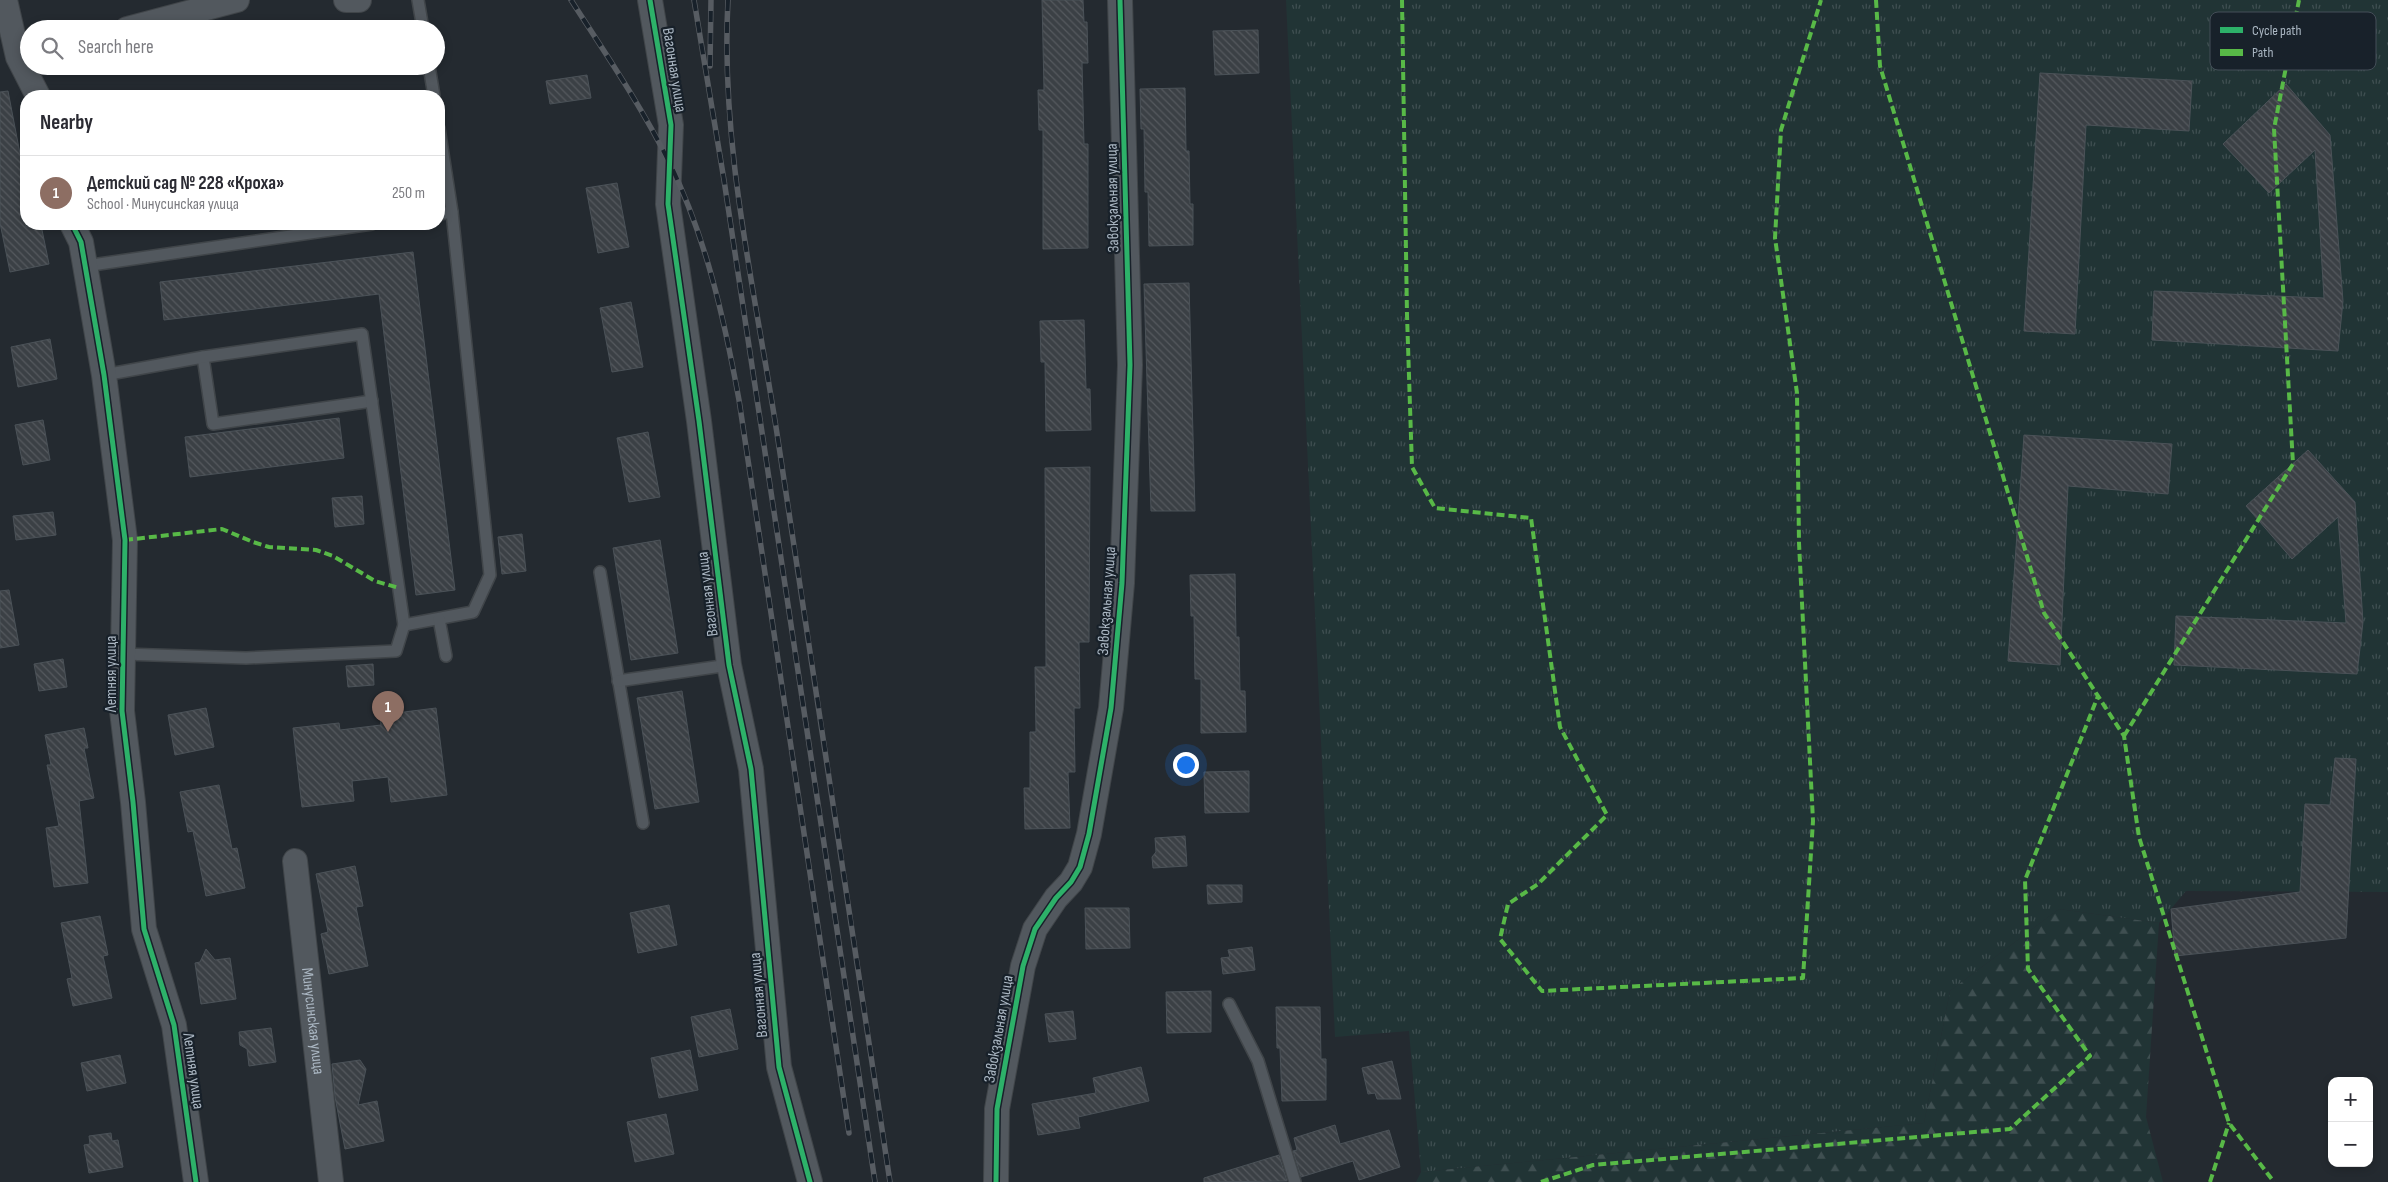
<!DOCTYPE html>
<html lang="en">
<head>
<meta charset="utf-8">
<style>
  :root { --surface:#fff; --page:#f2f2f3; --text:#2b2b33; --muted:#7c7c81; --line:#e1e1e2; --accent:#7c8690 }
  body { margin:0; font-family:"Sofia Sans Condensed",sans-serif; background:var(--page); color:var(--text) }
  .controls { position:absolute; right:15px; bottom:15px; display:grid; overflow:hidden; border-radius:10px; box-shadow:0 2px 8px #0003 }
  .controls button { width:45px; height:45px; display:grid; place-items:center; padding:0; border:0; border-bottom:1px solid var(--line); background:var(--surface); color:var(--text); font:25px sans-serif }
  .you { position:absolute; left:1185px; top:764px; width:18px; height:18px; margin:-12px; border:4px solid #fff; border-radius:50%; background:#1a73e8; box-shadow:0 0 0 8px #1a73e833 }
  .badge { display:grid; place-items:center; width:32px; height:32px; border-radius:50%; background:var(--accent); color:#fff; font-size:16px; font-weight:700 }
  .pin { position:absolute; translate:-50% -41px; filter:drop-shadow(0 1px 2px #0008) }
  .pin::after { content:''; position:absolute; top:26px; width:18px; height:15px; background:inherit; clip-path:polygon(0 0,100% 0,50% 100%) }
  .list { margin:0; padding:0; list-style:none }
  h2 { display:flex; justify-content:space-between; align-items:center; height:65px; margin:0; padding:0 20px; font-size:21px }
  h2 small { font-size:16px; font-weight:400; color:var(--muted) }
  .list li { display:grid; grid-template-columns:32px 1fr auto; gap:15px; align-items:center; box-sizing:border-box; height:75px; padding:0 20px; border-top:1px solid var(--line) }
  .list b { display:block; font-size:19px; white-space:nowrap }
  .list p { margin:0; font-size:16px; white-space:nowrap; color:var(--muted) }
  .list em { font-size:16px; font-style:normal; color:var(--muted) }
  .icon { flex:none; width:28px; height:28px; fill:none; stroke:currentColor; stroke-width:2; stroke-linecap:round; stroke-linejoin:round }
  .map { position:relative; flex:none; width:2388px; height:1182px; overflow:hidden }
  .search { position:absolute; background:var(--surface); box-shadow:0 2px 8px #0003; left:20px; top:20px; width:425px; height:55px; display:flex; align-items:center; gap:12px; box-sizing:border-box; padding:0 18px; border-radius:28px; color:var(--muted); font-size:19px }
  .panel { position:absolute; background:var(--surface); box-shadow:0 2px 8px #0003; left:20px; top:90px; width:425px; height:140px; border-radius:20px }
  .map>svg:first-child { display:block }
  .grass { fill:url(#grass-tufts) }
  .forest { fill:url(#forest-firs) }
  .building { fill:url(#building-back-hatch); stroke:#4b5258 }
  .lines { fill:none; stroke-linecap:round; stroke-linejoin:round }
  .lane-casing { stroke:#404549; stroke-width:14 }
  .street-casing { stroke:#404549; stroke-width:26 }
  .lane { stroke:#52585e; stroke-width:11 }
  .street { stroke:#52585e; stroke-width:24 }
  .rail-casing { stroke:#575c62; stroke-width:5.5 }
  .rail { stroke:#18212a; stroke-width:4; stroke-dasharray:11; stroke-linecap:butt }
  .quiet { stroke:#58b947; stroke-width:4; stroke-dasharray:8 4; stroke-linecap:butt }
  .cycleway-casing { stroke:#18212a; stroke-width:8 }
  .cycleway { stroke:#2db169; stroke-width:5 }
  .labels { text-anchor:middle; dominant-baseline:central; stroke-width:4.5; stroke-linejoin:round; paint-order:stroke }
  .street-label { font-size:16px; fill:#abb7c3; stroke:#18212a }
  .key { fill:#18212a; stroke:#444e58; stroke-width:1 }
  .key-label { font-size:14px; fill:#abb7c3 }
</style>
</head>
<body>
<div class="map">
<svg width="2388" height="1182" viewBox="0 0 2388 1182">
  <defs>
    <pattern id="grass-tufts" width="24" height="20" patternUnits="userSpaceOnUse" patternTransform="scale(1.25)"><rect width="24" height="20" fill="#213435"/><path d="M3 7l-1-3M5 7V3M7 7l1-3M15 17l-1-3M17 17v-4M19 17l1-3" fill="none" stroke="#3f4f51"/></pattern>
    <pattern id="forest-firs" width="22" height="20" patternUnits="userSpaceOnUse" patternTransform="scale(1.25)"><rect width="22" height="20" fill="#213435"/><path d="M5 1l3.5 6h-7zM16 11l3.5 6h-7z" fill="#3f4f51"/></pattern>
    <pattern id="building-back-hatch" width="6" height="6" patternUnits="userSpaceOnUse" patternTransform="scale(1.25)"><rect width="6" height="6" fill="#3b4045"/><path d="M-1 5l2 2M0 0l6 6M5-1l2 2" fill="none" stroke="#55595e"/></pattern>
  </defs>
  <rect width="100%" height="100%" fill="#242a30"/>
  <polygon class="grass" points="1286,0 2388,0 2388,892 2186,891 2159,923 2059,909 1950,991 1924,1123 1421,1172 1409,1031 1335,1037"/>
  <polygon class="forest" points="2059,909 2159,923 2146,1117 2163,1182 1416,1182 1421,1172 1924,1123 1950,991"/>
  <g class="building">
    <polygon points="1042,0 1083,0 1084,22 1087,22 1088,63 1082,63 1084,144 1088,144 1088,248 1043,249 1043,130 1039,130 1038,90 1044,90"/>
    <polygon points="1258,30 1259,73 1215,75 1213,31"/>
    <polygon points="2040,73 2192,81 2189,131 2086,125 2075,334 2024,331"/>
    <polygon points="587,75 591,98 550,104 546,81"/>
    <polygon points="2286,84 2330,135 2343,301 2338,351 2152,340 2154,291 2324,298 2315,150 2269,193 2223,144"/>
    <polygon points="1185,88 1186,151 1189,151 1190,204 1193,204 1193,245 1149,246 1148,192 1145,192 1144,129 1141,129 1140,89"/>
    <polygon points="8,91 22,164 26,164 26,227 41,225 49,264 10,272 0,223 0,92"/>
    <polygon points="617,183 629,247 598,253 586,188"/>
    <polygon points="413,252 455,590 416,595 379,294 164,320 160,282"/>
    <polygon points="1189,283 1195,511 1151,511 1144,284"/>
    <polygon points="631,302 643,367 612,372 600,308"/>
    <polygon points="1084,320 1086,389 1090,389 1091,430 1046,431 1045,362 1041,362 1040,321"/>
    <polygon points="50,339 57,379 18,387 11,347"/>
    <polygon points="339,418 344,458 190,477 185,437"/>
    <polygon points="43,420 50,460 23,465 15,425"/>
    <polygon points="648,432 660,497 629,502 617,438"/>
    <polygon points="2024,435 2172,444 2168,494 2068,486 2060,665 2008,661"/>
    <polygon points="2308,450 2355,502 2363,622 2357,674 2174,665 2176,616 2346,623 2338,517 2292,559 2246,506"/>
    <polygon points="1090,467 1089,642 1079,642 1080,708 1074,708 1075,772 1068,772 1070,828 1025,829 1024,788 1030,788 1030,732 1036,732 1035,667 1046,667 1045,468"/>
    <polygon points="362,496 364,524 335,527 332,498"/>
    <polygon points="53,512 56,535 16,540 13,516"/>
    <polygon points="522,534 526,571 502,574 498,537"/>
    <polygon points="660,540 678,653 631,660 613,548"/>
    <polygon points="1235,574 1236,637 1239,637 1240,691 1245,691 1246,732 1201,733 1201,679 1195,679 1194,616 1191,616 1190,575"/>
    <polygon points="9,590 19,645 0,648 0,591"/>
    <polygon points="63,659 67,687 39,691 34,664"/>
    <polygon points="373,664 374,685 348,687 346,666"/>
    <polygon points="682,691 699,802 655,809 637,698"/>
    <polygon points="206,708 214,747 175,755 168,715"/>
    <polygon points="436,708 447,795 391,802 388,777 352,781 354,801 302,807 293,728 339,723 340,730 381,725 380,715"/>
    <polygon points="84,728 88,748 84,748 94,798 79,801 88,883 54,887 46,828 59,826 47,765 51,765 45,735"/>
    <polygon points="2335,758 2356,759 2346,938 2175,956 2171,909 2300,892 2305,804 2330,805"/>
    <polygon points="1249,771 1249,812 1205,813 1204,772"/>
    <polygon points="219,785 232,849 237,848 245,888 206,896 193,831 188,832 180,792"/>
    <polygon points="1185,836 1187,866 1153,868 1152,857 1156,852 1155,838"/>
    <polygon points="355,866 363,906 356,907 368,966 329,974 321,934 328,932 316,874"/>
    <polygon points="1207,885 1242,885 1242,902 1208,904"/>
    <polygon points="669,905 677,945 638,953 630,913"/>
    <polygon points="1085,908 1129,908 1130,948 1086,949"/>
    <polygon points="100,916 108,955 103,956 112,998 73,1006 67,979 72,978 61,923"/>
    <polygon points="1252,947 1255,970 1223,974 1221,958 1230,957 1228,950"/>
    <polygon points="206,949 215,960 230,958 236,999 201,1004 195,963 200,962"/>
    <polygon points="1211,991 1211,1032 1167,1033 1166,992"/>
    <polygon points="1276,1007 1320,1007 1321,1059 1326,1059 1326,1100 1282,1101 1280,1048 1277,1048"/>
    <polygon points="730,1009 738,1049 699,1057 691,1017"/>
    <polygon points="1073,1011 1076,1039 1049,1042 1045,1014"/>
    <polygon points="271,1028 276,1062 249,1066 247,1049 240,1045 239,1032"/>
    <polygon points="690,1050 698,1090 659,1098 651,1058"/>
    <polygon points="120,1055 126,1083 87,1091 81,1063"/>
    <polygon points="360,1060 366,1069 358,1105 377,1101 384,1141 345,1149 335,1097 332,1064"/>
    <polygon points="1392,1061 1401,1099 1377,1099 1375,1093 1368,1094 1362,1068"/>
    <polygon points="1141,1067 1149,1101 1078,1117 1080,1128 1038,1135 1032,1104 1096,1093 1093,1078"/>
    <polygon points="666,1114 674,1154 635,1162 627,1122"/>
    <polygon points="1335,1125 1340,1144 1389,1130 1400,1167 1359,1180 1353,1161 1301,1177 1293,1151 1297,1150 1294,1138"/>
    <polygon points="111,1133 112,1141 118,1140 123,1167 89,1173 84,1145 90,1144 89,1136"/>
    <polygon points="1279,1155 1287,1181 1204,1182 1204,1178"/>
  </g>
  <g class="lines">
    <g class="lane-casing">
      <g id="lane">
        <polyline points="418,0 423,29"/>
        <polyline points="429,66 434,96"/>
        <polyline points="439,214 452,212"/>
        <polyline points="85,266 372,224"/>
        <polyline points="203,357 213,424 372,401"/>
        <polyline points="104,375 203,357 362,334 404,625 473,612 490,575 452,212 439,128"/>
        <polyline points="600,572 643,823"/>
        <polyline points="439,619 446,656"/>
        <polyline points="123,654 246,658 396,651 404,625"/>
        <polyline points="618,681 729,665"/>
        <polyline points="1229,1004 1258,1061 1295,1182"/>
      </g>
    </g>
    <g class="street-casing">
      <g id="street">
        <polyline points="5,0 18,57 38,96"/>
        <polyline points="346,0 359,0"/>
        <polyline points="650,0 671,125 668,204 699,421 729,665 751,769 779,1067 810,1182"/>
        <polyline points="127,29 237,0"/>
        <polyline points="72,224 81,242 104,375 125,540 122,711 133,802 144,929 174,1025 196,1182"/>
        <path id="s1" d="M295 861 331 1182"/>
        <polyline points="996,1182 997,1109 1023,966 1035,929 1056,898 1071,882 1080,867 1089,834 1111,708 1122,583 1130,365 1120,0"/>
      </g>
    </g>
    <use href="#lane" class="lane"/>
    <use href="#street" class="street"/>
    <g class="rail-casing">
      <g id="rail">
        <path d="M571 0C605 53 641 105 669 162 706 237 724 318 739 400L849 1133"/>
        <polyline points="694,0 724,180 875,1182"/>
        <path d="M728 0C720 148 756 295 778 440 816 688 853 935 890 1182"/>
        <polyline points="710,66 711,0"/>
      </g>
    </g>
    <use href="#rail" class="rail"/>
    <g class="quiet">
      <polyline points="1402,0 1407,315 1412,467 1435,508 1531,518 1560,727 1607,815 1538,884 1508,904 1500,939 1542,991 1803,978 1813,821 1799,543 1797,393 1775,238 1781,130 1821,0"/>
      <polyline points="1876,0 1880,66 2044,613 2124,736 2139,837 2229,1123 2274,1182"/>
      <polyline points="125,540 222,529 253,542 269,547 316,550 333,556 375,581 399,588"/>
      <polyline points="2124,736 2293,464 2274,129 2299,0"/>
      <polyline points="1541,1182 1593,1165 2010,1129 2090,1056 2028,969 2025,880 2098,696"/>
      <polyline points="2210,1182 2229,1123"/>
    </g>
    <g class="cycleway-casing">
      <g id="cycleway">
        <polyline points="650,0 671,125 668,204 699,421 729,665 751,769 779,1067 810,1182"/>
        <polyline points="72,224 81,242 104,375 125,540 122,711 133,802 144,929 174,1025 196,1182"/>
        <polyline points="996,1182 997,1109 1023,966 1035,929 1056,898 1071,882 1080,867 1089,834 1111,708 1122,583 1130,365 1120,0"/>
      </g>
    </g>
    <use href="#cycleway" class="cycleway"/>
  </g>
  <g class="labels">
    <g class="street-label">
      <text transform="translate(674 70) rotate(81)">Вагонная улица</text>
      <text transform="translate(1113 198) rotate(-91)">Завокзальная улица</text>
      <text transform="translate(708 594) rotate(-97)">Вагонная улица</text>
      <text transform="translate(1107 601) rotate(-86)">Завокзальная улица</text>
      <text transform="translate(111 674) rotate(-90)">Летняя улица</text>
      <text transform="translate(759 995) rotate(-95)">Вагонная улица</text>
      <text stroke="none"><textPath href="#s1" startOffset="161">Минусинская улица</textPath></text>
      <text transform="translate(999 1029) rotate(-80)">Завокзальная улица</text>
      <text transform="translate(193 1071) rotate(82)">Летняя улица</text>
    </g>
  </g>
  <rect x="2210" y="12" width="166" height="58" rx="8" class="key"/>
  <rect x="2220" y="27" width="23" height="6" fill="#2db169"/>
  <rect x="2220" y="49" width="23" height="7" fill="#58b947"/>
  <g class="key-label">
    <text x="2252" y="35">Cycle path</text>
    <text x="2252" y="57">Path</text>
  </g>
</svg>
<div class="controls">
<button>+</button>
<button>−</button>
</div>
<div class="you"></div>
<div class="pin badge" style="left:388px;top:732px;background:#8d6e63">1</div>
<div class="search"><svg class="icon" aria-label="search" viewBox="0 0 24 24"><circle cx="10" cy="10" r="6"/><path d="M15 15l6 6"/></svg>Search here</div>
<section class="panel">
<h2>Nearby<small></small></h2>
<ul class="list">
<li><span class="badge" style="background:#8d6e63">1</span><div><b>Детский сад № 228 «Кроха»</b><p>School · Минусинская улица</p></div><em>250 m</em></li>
</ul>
</section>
</div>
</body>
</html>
